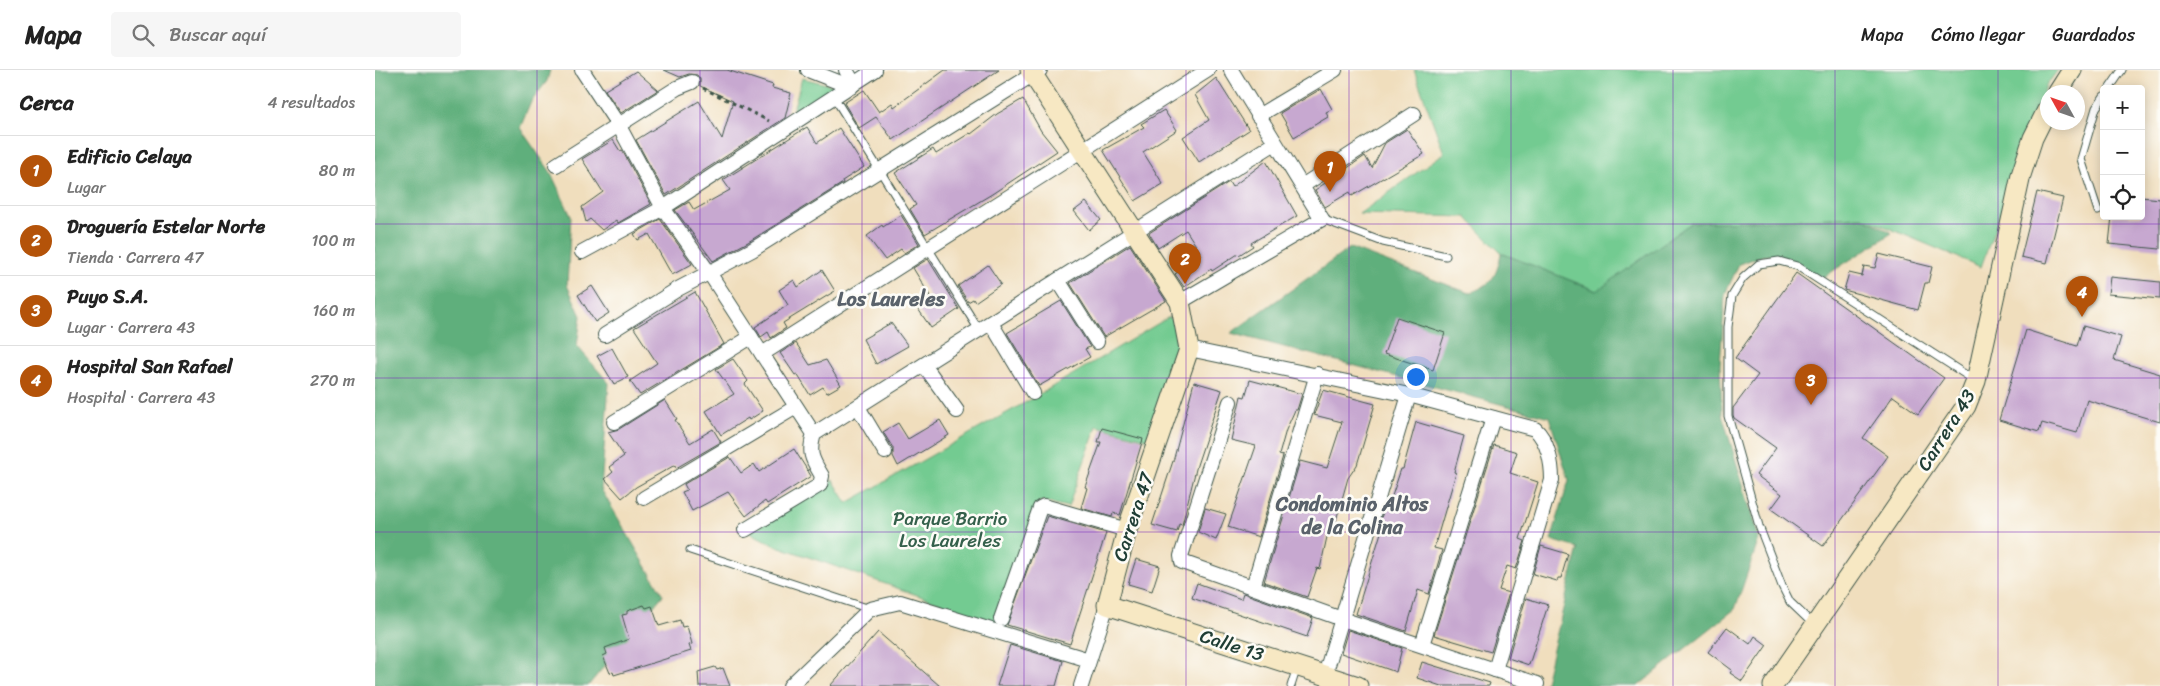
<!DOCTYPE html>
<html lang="es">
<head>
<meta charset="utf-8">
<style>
  :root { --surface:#fff; --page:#f6f6f6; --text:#222; --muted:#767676; --line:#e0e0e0; --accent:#b45309 }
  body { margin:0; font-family:Sriracha,sans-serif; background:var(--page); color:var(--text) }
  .controls { position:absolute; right:15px; top:15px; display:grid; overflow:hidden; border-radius:5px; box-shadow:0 2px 12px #0003 }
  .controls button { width:45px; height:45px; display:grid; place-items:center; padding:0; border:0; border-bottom:1px solid var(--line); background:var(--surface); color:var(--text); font:25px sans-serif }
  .compass { position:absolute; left:1665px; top:15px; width:45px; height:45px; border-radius:50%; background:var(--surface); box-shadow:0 2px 12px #0003; rotate:310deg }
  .you { position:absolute; left:1040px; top:306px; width:18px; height:18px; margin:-12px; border:4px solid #fff; border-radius:50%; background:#1a73e8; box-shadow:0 0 0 8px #1a73e833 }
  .badge { display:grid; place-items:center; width:32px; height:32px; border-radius:50%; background:var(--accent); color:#fff; font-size:16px; font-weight:700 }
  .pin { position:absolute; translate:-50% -41px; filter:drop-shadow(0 1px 2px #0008) }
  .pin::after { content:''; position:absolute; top:26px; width:18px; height:15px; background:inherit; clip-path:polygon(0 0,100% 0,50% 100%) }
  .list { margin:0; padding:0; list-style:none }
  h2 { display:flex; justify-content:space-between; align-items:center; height:65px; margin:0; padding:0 20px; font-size:21px }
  h2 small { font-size:16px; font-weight:400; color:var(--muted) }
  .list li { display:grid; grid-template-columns:32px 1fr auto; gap:15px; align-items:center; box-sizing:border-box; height:70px; padding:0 20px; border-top:1px solid var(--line) }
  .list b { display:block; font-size:19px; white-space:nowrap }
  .list p { margin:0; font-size:16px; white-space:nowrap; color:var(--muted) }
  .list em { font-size:16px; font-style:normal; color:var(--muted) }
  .icon { flex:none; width:28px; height:28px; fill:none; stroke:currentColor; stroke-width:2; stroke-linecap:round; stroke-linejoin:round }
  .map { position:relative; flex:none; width:1785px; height:616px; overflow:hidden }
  header { display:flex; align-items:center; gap:30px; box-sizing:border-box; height:70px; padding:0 25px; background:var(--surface); border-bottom:1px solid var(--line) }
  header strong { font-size:24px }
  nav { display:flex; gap:28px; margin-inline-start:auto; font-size:18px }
  .search { width:350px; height:45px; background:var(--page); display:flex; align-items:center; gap:12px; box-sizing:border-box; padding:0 18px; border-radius:5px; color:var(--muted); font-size:19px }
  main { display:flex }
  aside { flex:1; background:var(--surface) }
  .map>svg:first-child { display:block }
  .green { fill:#73cb91; stroke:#498462 }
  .forest { fill:#5eaf7b; stroke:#3e7658 }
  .building { fill:#c7a8d0 }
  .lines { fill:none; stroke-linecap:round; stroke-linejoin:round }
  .lane-casing { stroke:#3e5549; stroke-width:9 }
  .street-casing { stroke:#3e5549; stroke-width:16 }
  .secondary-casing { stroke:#3e5549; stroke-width:21 }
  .path { stroke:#3e5549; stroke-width:3; stroke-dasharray:4 4; stroke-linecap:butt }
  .lane { stroke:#fff; stroke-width:7 }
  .street { stroke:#fff; stroke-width:14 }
  .secondary { stroke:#f7e8c3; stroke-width:19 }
  .grid { fill:none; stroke:#7b2cbf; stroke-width:1; stroke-opacity:0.55 }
  .labels { text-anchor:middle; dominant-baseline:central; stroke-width:5; stroke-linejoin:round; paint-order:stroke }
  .street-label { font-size:19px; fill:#1f3d34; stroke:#fdfcf7 }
  .park-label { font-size:19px; fill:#34604b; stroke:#fdfcf7 }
  .neighbourhood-label { font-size:20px; font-weight:bold; fill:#5a626b; stroke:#fdfcf7 }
</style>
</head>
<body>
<header>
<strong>Mapa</strong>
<div class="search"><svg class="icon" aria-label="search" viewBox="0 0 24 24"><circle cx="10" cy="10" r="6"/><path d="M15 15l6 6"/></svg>Buscar aquí</div>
<nav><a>Mapa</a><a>Cómo llegar</a><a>Guardados</a></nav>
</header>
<main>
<aside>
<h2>Cerca<small>4 resultados</small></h2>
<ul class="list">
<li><span class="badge">1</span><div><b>Edificio Celaya</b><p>Lugar</p></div><em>80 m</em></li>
<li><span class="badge">2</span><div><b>Droguería Estelar Norte</b><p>Tienda · Carrera 47</p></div><em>100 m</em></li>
<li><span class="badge">3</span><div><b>Puyo S.A.</b><p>Lugar · Carrera 43</p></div><em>160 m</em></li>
<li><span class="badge">4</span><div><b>Hospital San Rafael</b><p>Hospital · Carrera 43</p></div><em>270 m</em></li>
</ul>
</aside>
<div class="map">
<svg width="1785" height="616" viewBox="0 0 1785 616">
  <rect width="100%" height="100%" fill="#fdfcf7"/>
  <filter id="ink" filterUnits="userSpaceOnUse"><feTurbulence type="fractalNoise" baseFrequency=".02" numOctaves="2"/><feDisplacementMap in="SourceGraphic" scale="10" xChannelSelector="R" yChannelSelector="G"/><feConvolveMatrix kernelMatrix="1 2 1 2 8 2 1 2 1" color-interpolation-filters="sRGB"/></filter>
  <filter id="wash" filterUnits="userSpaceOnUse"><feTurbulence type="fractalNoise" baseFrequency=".0096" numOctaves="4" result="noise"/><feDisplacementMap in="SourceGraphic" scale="20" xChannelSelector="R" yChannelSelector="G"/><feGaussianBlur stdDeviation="1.12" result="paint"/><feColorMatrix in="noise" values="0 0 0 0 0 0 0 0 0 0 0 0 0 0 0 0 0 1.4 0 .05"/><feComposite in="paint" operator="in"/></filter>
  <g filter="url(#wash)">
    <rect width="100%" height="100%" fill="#f0debd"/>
    <g class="green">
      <polygon points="1039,0 1683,0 1671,16 1606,197 1487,147 1316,153 1223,221 1126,183 1091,147 984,144 1069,83"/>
      <polygon points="427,8 464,17 416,47"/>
      <polygon points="794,247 806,262 804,278 776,370 722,356 693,437 665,431 622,553 399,475 374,462 458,410 472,433 660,327"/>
    </g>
    <g class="forest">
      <polygon points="0,0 175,0 172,11 156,32 145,58 175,101 196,146 192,215 206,246 202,276 234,313 226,419 288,525 213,616 0,616"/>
      <path d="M1487 147 1517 163 1447 208 1393 184 1364 194 1350 224 1345 295 1347 344 1384 469 1360 539 1263 616H1169L1203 478 1176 470 1194 410 1174 347 856 263 975 178 1094 223C1117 215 1122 206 1126 183L1222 221 1316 153Z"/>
    </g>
    <g id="blocks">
      <g class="building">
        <polygon points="289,0 352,0 398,15 397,18 416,23 410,48 291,125 261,70 324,31 347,69 358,31 325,16 325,9 322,5 314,4 305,7"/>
        <polygon points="570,0 624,0 518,70 501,47 484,58 469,33 489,20 504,42 517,33 519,37"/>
        <polygon points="261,1 283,20 246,43 230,20"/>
        <polygon points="841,8 874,60 824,92 808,67 834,50 820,25"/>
        <polygon points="946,19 957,39 951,42 953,47 919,67 905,43"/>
        <polygon points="648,29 666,61 682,81 617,124 550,164 535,139 541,135 520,103 558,79 561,84 595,63 596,64 622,44"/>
        <polygon points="789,40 802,60 768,82 788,114 760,131 728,80 769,57 766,54"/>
        <polygon points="432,57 442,73 464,58 489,97 467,111 468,113 373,172 338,191 300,140 314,132 319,140 355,120 348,110"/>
        <polygon points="1032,59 1049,84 977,126 975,122 950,137 940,120 990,86 997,98 1010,73"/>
        <polygon points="238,70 245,81 247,80 276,134 243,153 241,150 227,160 215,149 211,152 207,137 228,122 207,89"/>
        <polygon points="891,91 922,146 876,173 878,176 864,185 863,184 837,201 836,199 809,217 800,204 827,185 811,160 783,178 774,163 854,112 857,117"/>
        <polygon points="1662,122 1688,128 1672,193 1646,187"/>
        <polygon points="1766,127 1785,129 1785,179 1734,174 1737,146 1766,146"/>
        <polygon points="711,132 726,150 714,160 699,141"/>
        <polygon points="526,145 544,174 529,183 526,179 510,190 492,166 507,155 508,157"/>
        <polygon points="285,149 317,194 297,205 274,164 263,170 259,164"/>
        <polygon points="755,175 791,231 729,267 695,213"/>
        <polygon points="1504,184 1557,197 1553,213 1550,213 1543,240 1469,220 1474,203 1487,206 1489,196 1500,198"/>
        <polygon points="553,189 584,239 556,258 541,236 555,226 538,198"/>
        <polygon points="613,195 626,214 600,232 598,229 593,232 583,216"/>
        <polygon points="447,200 460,221 408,253 411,258 396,268 393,262 386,267 380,257 413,235 404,220 419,210 423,217"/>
        <polygon points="1421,203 1569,308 1543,344 1518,326 1488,368 1513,386 1448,476 1396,439 1407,424 1381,405 1401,378 1359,348 1358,345 1358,338 1383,305 1360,288"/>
        <polygon points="1735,207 1785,212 1785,229 1733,224"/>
        <polygon points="217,216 234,243 220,252 203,225"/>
        <polygon points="320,222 349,274 265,325 255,311 282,293 259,258"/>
        <polygon points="686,231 715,277 710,279 715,287 664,316 632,263"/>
        <polygon points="1022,247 1070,263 1058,300 1009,284"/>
        <polygon points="516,253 533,276 501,294 488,269"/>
        <polygon points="1708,256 1746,267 1739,290 1785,304 1785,352 1712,330 1702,363 1667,353 1664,362 1624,350 1651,260 1702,276"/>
        <polygon points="421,273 435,295 451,290 466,315 452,323 448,317 435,325 422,304 420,305 405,283"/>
        <polygon points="237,278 253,307 239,314 222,286"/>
        <polygon points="358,289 373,311 370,314 388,341 374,350 373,348 346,365 331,341 359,324 341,299"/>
        <polygon points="875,310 927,324 922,340 920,340 911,360 904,385 908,386 884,467 853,457 881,376 856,370 866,326 870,327"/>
        <polygon points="819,312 847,320 822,395 807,455 804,454 802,462 777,455 799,388"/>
        <polygon points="948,320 1000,334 982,395 973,408 960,454 955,453 945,499 942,498 932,527 889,512 925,391 952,398 966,355 967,352 939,345"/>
        <polygon points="290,330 302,349 300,350 315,373 338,359 346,372 301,398 300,395 261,417 247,428 230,409 238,402 234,397 249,386 233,362 244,359"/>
        <polygon points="565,350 574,365 523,396 518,386 518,378 508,362 523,353 533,369"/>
        <polygon points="1041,352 1089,366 1079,402 1081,403 1059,478 1067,480 1054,524 1043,520 1031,561 981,544 1008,456 1004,455 1012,428 1016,429 1026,399 1028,399"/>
        <polygon points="727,358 768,369 745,445 738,443 737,447 706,438 712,418 710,417 726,372 723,372"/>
        <polygon points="1119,375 1142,382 1135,403 1163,412 1145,469 1150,471 1141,499 1132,496 1124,520 1134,523 1116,582 1059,565"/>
        <polygon points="419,379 436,406 392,434 390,431 371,446 353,422 317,441 307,422 312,420 309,414 355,387 366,403 379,394 384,402"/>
        <polygon points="830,438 851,444 841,470 823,462"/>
        <polygon points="672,446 731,463 695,574 632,555"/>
        <polygon points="1166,476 1193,484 1186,508 1183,508 1182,511 1158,504"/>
        <polygon points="761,489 785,496 777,521 753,514"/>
        <polygon points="822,513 866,529 868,523 938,548 932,567 817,528"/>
        <polygon points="1151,528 1173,535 1154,595 1133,588"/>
        <polygon points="269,535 271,538 277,536 284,556 305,550 307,557 312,556 317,574 314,575 316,581 239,605 238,602 235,603 228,586 232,584 230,578 254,569 247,545 252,544 252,541"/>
        <polygon points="1352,557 1375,574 1380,566 1392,575 1367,611 1355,603 1357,600 1333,582"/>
        <polygon points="973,560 1027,578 1021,602 966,583"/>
        <polygon points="503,562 565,616 455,616"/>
        <polygon points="635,575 688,591 681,616 622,616"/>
        <polygon points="1047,592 1115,613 1114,616 1066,616 1042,608"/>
        <polygon points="340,597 342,600 348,598 355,616 324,616 323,602"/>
      </g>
    </g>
  </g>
  <g filter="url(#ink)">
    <use href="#blocks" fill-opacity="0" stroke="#3e5549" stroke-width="1"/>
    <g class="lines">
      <g class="lane-casing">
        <g id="lane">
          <polyline points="1734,19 1747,0"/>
          <polyline points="459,27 604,260"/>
          <polyline points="1723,141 1706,89 1721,38 1729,26"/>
          <polyline points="947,149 1008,172 1071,186"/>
          <polyline points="315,480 495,539"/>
          <polyline points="1439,555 1415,532 1407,516 1384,456 1353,346 1353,257 1357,226 1368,208 1384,194 1404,191 1422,196 1599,310"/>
          <polyline points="916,616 922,597"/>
        </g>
      </g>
      <g class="street-casing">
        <g id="street">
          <polyline points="207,0 244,56 288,138 335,204 439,364"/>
          <polyline points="433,0 476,17"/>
          <polyline points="471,0 479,14"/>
          <polyline points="883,46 960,0"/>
          <polyline points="181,95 302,18 317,12"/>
          <polyline points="927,116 1039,44"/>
          <polyline points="207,182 288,138 500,0"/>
          <polyline points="683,210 722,272"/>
          <polyline points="805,232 947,149 856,0"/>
          <polyline points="616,253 658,323"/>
          <polyline points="230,265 303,219 377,180 665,0"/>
          <path d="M814 279 1034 325 1160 359C1173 371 1177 393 1177 410L1120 600"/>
          <polyline points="387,284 833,0"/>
          <polyline points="549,295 582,341"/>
          <polyline points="855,332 806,486 807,492 967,549 1162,614"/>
          <polyline points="483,337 510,382"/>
          <polyline points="239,352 376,267"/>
          <polyline points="269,428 421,337"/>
          <path d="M370 460 445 415 447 406C437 389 433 384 439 364L900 73"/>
          <polyline points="878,517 942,304"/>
          <polyline points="626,549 665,438 669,436 752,460"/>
          <polyline points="1047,575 1118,348"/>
          <polyline points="950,605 1034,325"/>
          <polyline points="415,616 495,539 525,532 714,590"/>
          <polyline points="706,616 732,535"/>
        </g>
      </g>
      <g class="secondary-casing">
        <g id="secondary">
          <polyline points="655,0 805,232 814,279 752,460 732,535 983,616"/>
          <polyline points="1683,22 1697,0"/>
          <polyline points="1398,616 1591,336 1601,311 1646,105 1658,68 1672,40"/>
        </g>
      </g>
      <polyline class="path" points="328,18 394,51"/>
      <use href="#lane" class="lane"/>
      <use href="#street" class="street"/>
      <use href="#secondary" class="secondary"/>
    </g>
  </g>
  <path class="grid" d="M162 0V616M325 0V616M487 0V616M649 0V616M811 0V616M974 0V616M1136 0V616M1298 0V616M1460 0V616M1623 0V616M0 154H1785M0 308H1785M0 462H1785"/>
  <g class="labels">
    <g class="street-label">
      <text transform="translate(1571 360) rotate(-58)">Carrera 43</text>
      <text transform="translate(758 447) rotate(-72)">Carrera 47</text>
      <text transform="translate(857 575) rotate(18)">Calle 13</text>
    </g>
    <g class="park-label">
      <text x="575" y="448">Parque Barrio<tspan x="575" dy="22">Los Laureles</tspan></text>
    </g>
    <g class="neighbourhood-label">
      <text x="516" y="229">Los Laureles</text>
      <text x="977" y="434">Condominio Altos<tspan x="977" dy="23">de la Colina</tspan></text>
    </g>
  </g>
</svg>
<div class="controls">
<button>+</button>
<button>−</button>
<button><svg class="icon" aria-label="locate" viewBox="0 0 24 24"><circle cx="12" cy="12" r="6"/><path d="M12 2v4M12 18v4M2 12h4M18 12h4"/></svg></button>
</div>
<svg class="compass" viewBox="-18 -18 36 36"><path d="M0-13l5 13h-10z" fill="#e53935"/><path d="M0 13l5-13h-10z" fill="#767676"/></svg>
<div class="you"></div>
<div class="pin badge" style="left:955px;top:122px">1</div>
<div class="pin badge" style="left:810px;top:214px">2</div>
<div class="pin badge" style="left:1436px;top:335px">3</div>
<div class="pin badge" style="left:1707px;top:247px">4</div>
</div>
</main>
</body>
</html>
